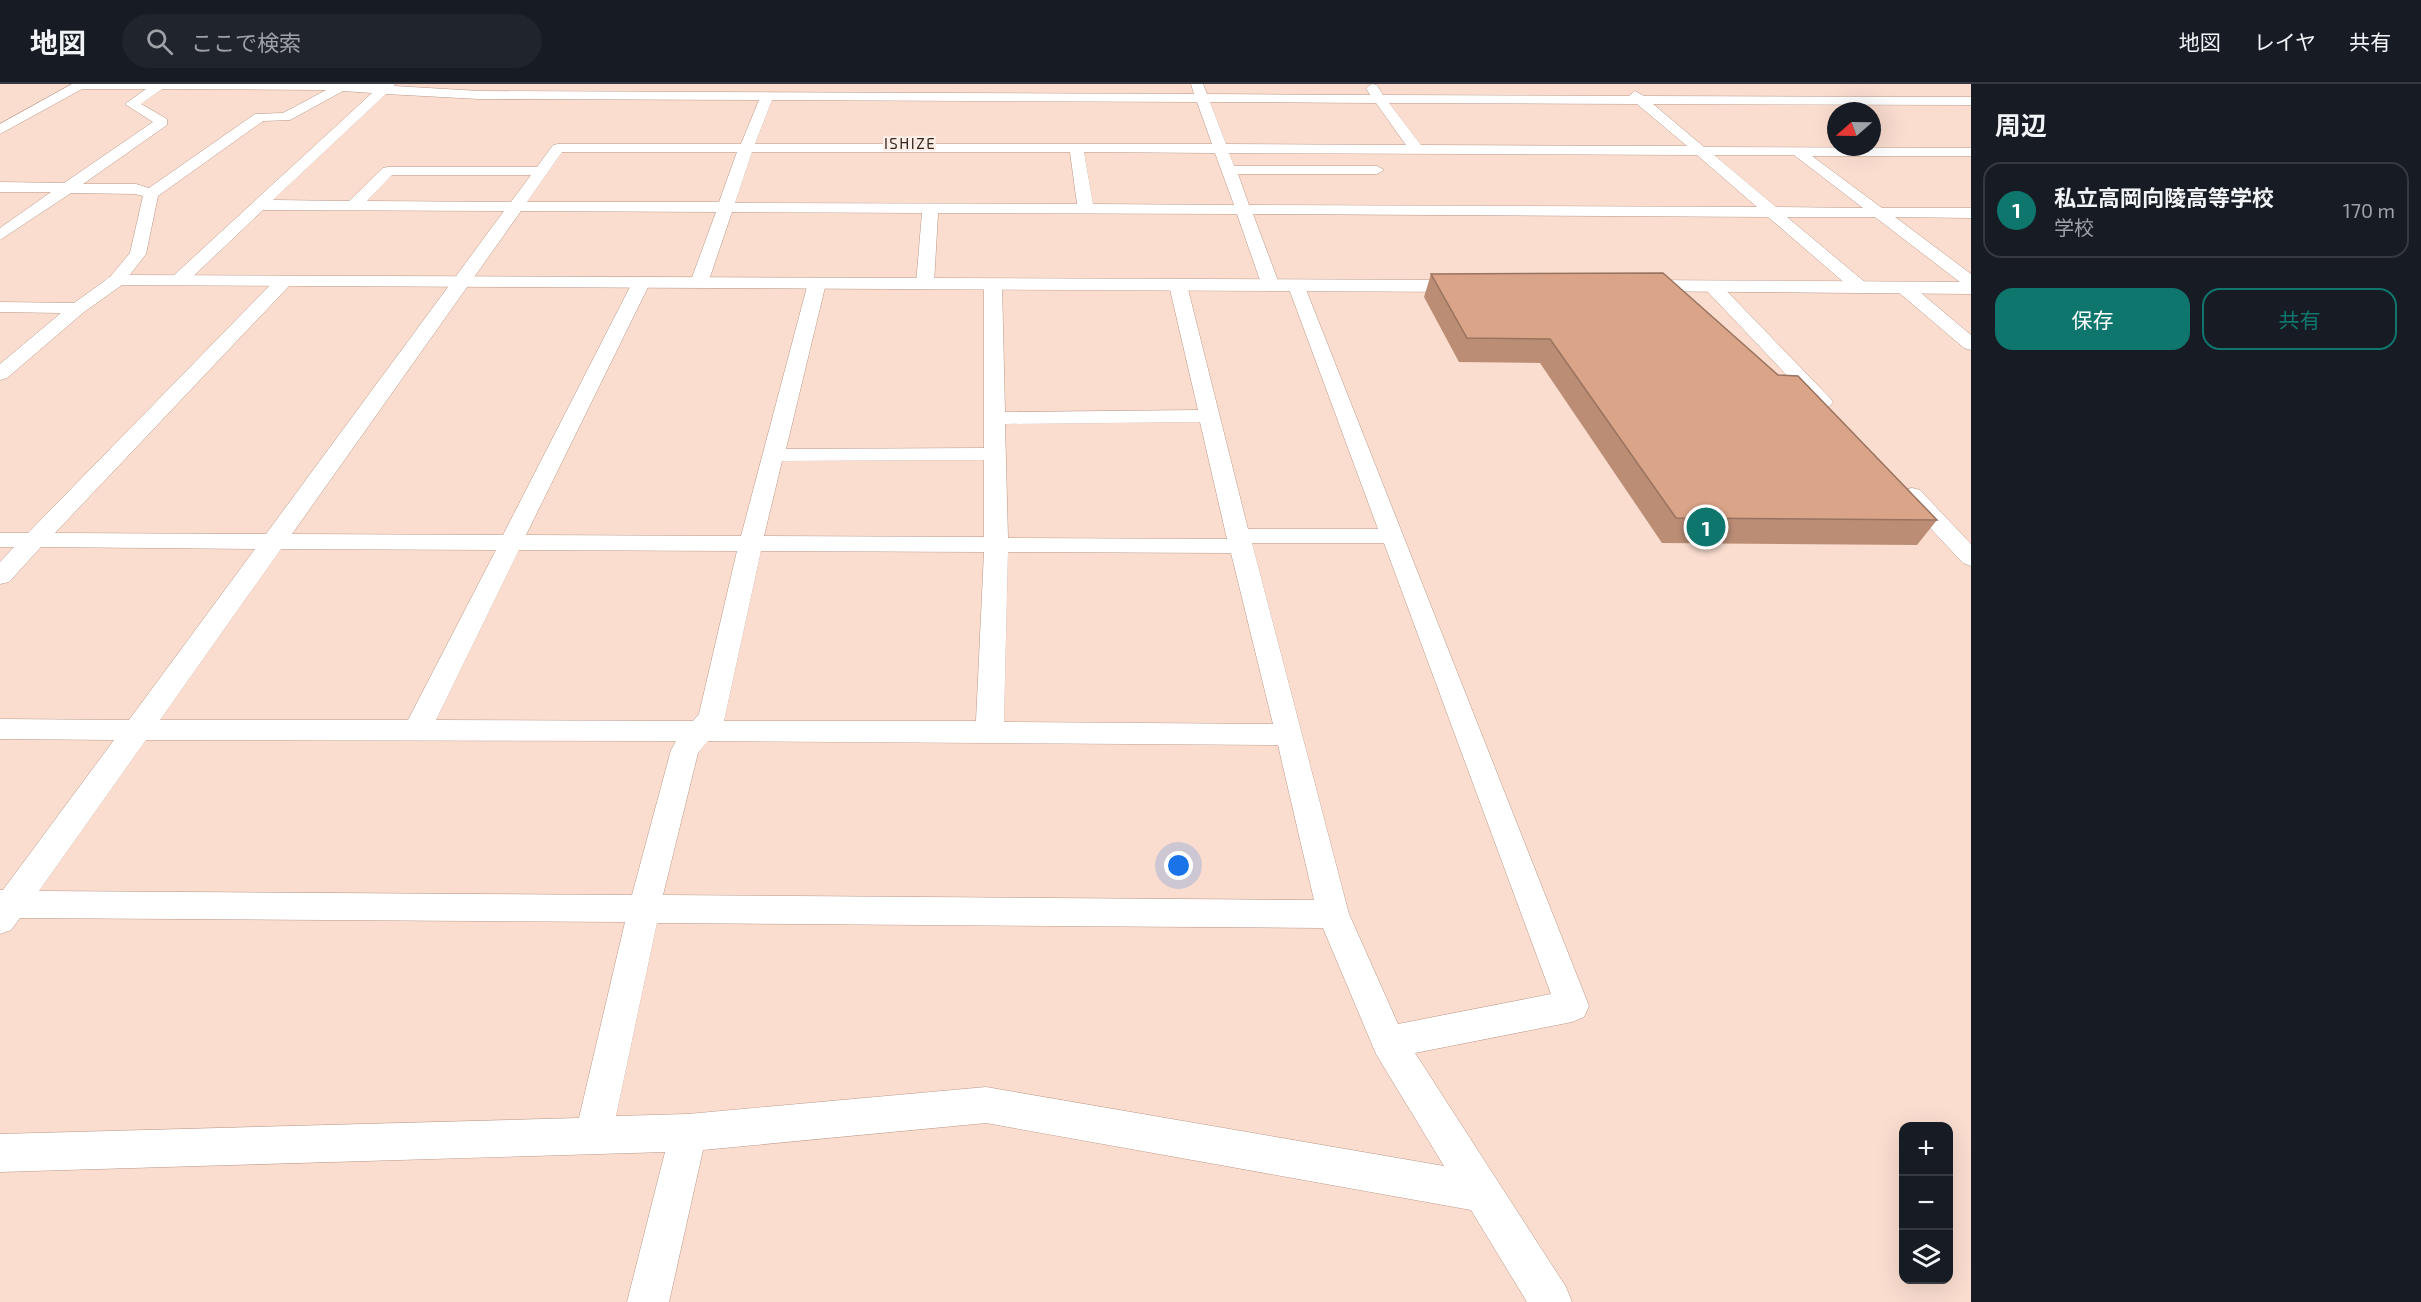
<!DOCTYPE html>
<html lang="ja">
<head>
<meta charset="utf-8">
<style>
  :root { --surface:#171b24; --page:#20242c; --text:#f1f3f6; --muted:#9ea1a6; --line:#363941; --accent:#0f766e }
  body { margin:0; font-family:"Exo 2","Noto Sans JP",sans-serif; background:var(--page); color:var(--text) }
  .controls { position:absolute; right:18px; bottom:18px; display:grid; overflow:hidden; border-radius:12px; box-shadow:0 6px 24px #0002 }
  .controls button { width:54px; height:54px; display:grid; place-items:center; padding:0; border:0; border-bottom:2px solid var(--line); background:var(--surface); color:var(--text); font:30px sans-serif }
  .compass { position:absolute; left:1827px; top:18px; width:54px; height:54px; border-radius:50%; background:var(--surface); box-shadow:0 6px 24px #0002; rotate:250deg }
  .you { position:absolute; left:1179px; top:782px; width:21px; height:21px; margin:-15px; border:4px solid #fff; border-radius:50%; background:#1a73e8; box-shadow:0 0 0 9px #1a73e833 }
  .badge { display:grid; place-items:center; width:39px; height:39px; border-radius:50%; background:var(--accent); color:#fff; font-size:20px; font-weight:700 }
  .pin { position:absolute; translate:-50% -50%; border:3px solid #fff; box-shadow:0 2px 6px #0006 }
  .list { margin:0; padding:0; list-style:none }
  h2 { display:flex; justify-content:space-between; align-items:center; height:78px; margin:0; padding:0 24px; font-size:26px }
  h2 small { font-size:20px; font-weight:400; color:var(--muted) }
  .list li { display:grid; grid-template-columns:39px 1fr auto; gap:18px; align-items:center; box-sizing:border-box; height:96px; margin:0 12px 12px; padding:0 12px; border:2px solid var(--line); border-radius:18px }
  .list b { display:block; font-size:22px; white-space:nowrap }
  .list p { margin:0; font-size:20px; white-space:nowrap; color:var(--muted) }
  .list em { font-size:20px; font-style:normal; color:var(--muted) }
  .actions { display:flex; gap:12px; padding:18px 24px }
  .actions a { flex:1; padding:14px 0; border:2px solid var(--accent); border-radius:18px; text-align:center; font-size:21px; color:var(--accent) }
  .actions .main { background:var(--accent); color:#fff }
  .icon { flex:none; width:33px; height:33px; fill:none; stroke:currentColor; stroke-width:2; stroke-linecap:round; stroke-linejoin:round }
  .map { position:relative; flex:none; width:1971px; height:1218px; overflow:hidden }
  header { display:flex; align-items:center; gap:36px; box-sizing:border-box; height:84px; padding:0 30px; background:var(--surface); border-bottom:2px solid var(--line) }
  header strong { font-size:28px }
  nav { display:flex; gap:33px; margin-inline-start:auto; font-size:21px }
  .search { width:420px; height:54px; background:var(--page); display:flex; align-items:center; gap:15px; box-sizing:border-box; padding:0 21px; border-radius:33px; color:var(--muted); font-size:22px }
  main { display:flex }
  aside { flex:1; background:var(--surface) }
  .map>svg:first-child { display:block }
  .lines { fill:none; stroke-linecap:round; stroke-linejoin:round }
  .minor-casing { stroke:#ba9988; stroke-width:1 }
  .tertiary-casing { stroke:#ba9988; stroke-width:1 }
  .minor { fill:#fff; fill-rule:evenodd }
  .tertiary { fill:#fff; fill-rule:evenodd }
  .wall { fill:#bb8d75 }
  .building { fill:#daa488; stroke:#99735f; stroke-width:1.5 }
  .labels { text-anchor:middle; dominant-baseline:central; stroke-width:4.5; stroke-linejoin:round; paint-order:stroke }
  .far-neighbourhood-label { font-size:15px; letter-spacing:1.5px; fill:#33261f; stroke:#fdeee7 }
</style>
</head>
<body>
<header>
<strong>地図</strong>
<div class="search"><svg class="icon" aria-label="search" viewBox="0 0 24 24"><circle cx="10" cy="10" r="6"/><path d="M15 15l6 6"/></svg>ここで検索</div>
<nav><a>地図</a><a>レイヤ</a><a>共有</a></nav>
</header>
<main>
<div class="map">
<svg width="1971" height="1218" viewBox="0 0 1971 1218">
  <rect width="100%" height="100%" fill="#faddcf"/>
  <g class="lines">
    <g class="minor-casing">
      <g id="minor">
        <path d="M72 0H395L394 2 479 7 1194 10 1191 0H1203L1207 10 1370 11 1366 4 1372 0 1377 1 1383 11 1629 12 1635 7 1644 12 1971 13V21L1653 20 1704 63 1971 64V72H1812L1882 124H1971V134L1895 133 1971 190V203L1965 202 1875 133H1787L1866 199 1869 203 1866 207H1854L1768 133 1253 130 1280 202 1271 207 1262 202 1237 130 938 129 934 200 925 205 916 200 922 129 732 128 708 199 699 204 690 199 716 128 521 127 292 450 503 451 632 199 641 194 650 199 526 451 741 452 808 199 817 194 826 199 786 365 984 364V200L993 195 1002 200 1005 328 1198 326 1169 201 1178 196 1187 201 1248 445H1378L1288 202 1291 198H1303L1589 922 1584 933 1572 938 1415 969 1566 1203 1572 1218H1527L1471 1126 986 1039 703 1066 669 1218H627L665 1068 0 1088V1050L579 1034 625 838 20 834 11 846 0 850V806H3L114 656 0 655V635L129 636 255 465 41 463 9 498 0 500V478L14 463H0V449H28L277 194 283 193 292 198 289 202 55 449 266 450 504 127 263 126 184 201H172L169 197 172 193 372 9 343 7 290 36 263 37 158 112 146 170 122 201 84 228 7 294 0 296V280L61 229 0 228V218L74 219 110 193 130 169 143 112 135 110 71 109 0 156V144L51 108H0V98L64 99 153 38 125 20 146 5H82L0 50V40ZM162 5 326 6 283 29 255 30 149 104 136 100H83L167 41V35L141 20ZM386 10 479 15 759 16 741 60H558L553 61 537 83H388L383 84 349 117 273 116ZM772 16 1197 18 1212 60H755ZM1210 18 1376 19 1406 61 1226 60ZM1389 19 1637 20 1687 62 1421 61ZM562 68H737L719 118H527ZM752 68H1070L1077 120 735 119ZM1084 68 1215 69 1234 121 1093 120ZM1229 69 1697 71 1757 123 1249 121 1238 90H1377L1384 86 1377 82H1234ZM1714 71H1794L1863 124 1776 123ZM392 91H531L511 118 367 117ZM1200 338 1227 455 1008 454 1005 340ZM984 376V453L764 452 782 377ZM1252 459H1384L1551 910 1398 940 1349 830ZM281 465 496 466 408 636H160ZM519 466 737 467 699 630 693 637 436 636ZM761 467 984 468 976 637H724ZM1008 468 1231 469 1273 640 1004 638ZM146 656 676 657 671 666 632 811 39 807ZM708 657 1278 661 1314 816 663 811 698 669ZM657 839 1323 844 1376 970 1444 1082 986 1003 688 1030 616 1032Z"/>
        <polygon points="1712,197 1718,198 1830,314 1833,318 1830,322 1816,322 1706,206 1703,202"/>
        <polygon points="1903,198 1909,199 1971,251 1971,266 1964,264 1897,207 1894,203 1897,199"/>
        <polygon points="1912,404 1920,406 1971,460 1971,482 1963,479 1904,416 1901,411 1904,406"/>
      </g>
    </g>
    <g class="tertiary-casing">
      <g id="tertiary">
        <polygon points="116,191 1471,196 1479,197 1482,202 1479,207 1471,208 109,201 105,197 109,193"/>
        <polygon points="1634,196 1971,198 1971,210 1626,207 1623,202 1626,197"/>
      </g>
    </g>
    <use href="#minor" class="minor"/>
    <use href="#tertiary" class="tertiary"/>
  </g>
  <polygon class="wall" points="1431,190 1937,436 1917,461 1662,459 1540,279 1459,278 1424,213"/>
  <polygon class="building" points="1663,189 1778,291 1798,292 1937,436 1676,434 1550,255 1467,254 1431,190"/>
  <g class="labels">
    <g class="far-neighbourhood-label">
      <text x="910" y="59">ISHIZE</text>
    </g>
  </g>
</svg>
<div class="controls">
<button>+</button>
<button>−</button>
<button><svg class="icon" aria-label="layers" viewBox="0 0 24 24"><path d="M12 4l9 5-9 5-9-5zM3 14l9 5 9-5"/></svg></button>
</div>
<svg class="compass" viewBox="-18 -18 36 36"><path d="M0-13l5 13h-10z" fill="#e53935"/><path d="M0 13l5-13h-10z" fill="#9ea1a6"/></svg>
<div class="you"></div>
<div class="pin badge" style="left:1706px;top:443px">1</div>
</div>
<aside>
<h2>周辺<small></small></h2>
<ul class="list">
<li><span class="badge">1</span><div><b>私立高岡向陵高等学校</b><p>学校</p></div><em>170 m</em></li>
</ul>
<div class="actions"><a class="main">保存</a><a>共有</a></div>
</aside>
</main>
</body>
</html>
